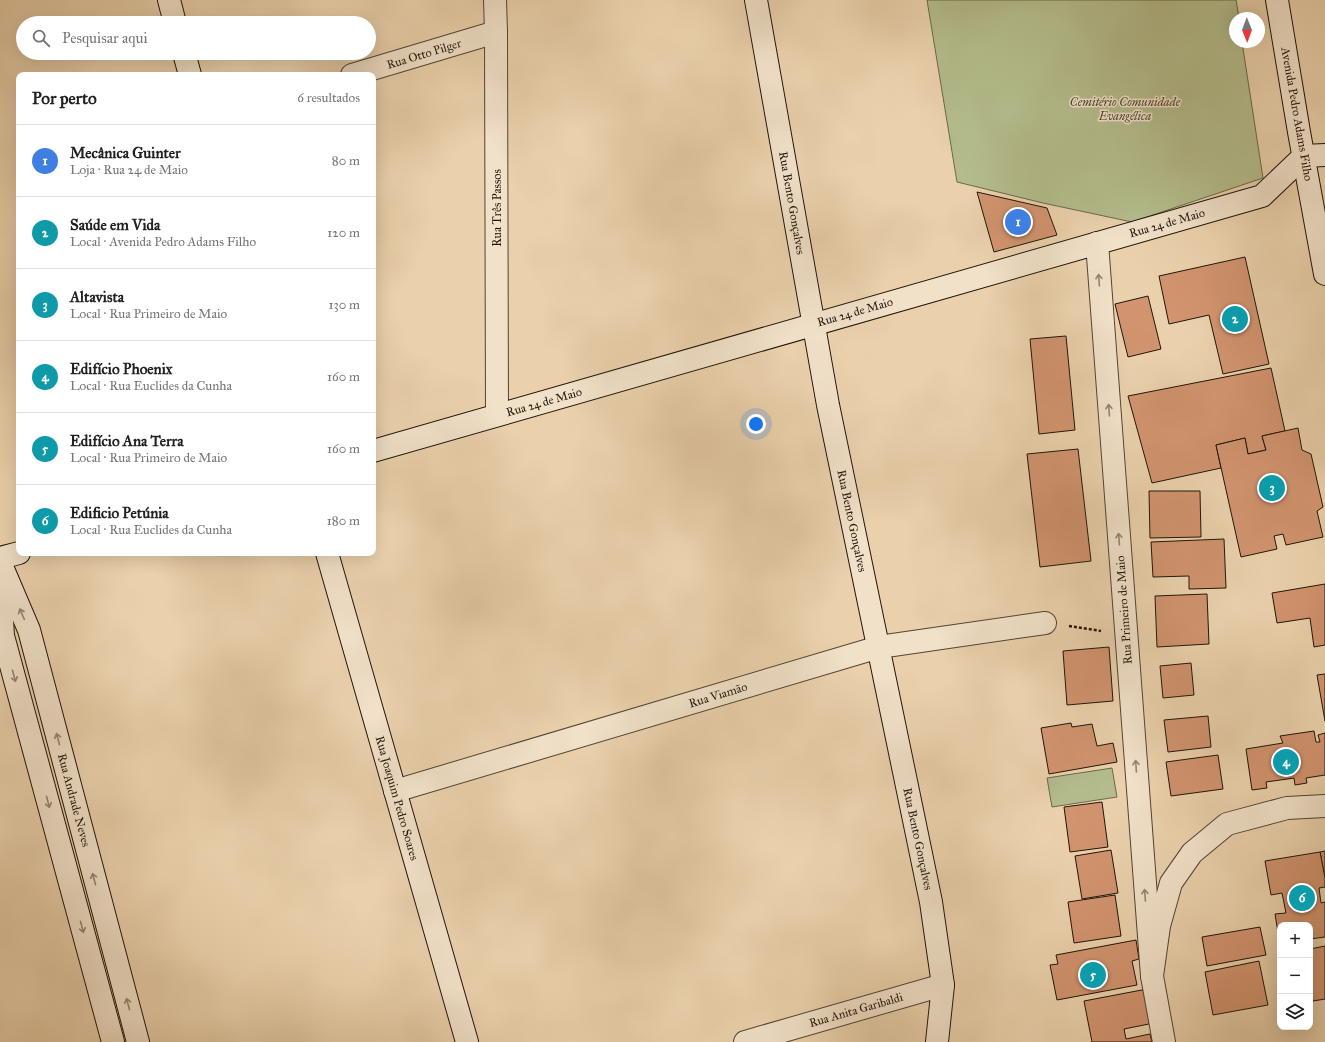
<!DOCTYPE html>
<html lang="pt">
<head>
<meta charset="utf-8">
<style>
  :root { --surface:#fff; --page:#f2f2f2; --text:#202124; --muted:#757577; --line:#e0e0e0; --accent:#b45309 }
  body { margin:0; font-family:"IM FELL Great Primer",serif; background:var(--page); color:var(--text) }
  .controls { position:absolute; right:12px; bottom:12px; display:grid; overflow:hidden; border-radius:8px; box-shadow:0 4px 16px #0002 }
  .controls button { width:36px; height:36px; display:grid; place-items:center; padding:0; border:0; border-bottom:1px solid var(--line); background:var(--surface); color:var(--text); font:20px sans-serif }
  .compass { position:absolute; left:1229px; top:12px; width:36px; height:36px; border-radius:50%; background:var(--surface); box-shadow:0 4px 16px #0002; rotate:179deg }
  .you { position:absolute; left:756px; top:424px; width:14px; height:14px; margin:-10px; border:3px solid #fff; border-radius:50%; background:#1a73e8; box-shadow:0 0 0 6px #1a73e833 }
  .badge { display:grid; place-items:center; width:26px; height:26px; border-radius:50%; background:var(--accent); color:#fff; font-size:13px; font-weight:700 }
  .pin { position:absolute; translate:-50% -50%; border:2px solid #fff; box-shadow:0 1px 4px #0006 }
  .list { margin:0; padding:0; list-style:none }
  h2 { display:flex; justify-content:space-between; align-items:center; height:52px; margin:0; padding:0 16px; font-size:17px }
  h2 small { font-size:13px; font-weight:400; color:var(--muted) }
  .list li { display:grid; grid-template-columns:26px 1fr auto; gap:12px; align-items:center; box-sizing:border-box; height:72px; padding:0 16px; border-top:1px solid var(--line) }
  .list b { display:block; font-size:15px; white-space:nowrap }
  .list p { margin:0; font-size:13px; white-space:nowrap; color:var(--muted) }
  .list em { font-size:13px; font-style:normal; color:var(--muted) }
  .icon { flex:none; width:22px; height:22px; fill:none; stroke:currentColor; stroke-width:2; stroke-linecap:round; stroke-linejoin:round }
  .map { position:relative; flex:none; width:1325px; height:1042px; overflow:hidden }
  .search { position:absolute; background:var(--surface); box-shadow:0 4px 16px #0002; left:16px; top:16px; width:360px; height:44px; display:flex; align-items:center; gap:10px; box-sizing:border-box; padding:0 14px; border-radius:22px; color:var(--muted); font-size:15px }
  .panel { position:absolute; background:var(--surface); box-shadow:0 4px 16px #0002; left:16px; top:72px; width:360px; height:484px; border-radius:8px }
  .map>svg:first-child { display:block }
  .green { fill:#b4bc8c; stroke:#6a684c }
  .building { fill:#d1946f; stroke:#20150b }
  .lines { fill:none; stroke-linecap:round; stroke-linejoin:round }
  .street-casing { stroke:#524433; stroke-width:24 }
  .secondary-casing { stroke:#20150b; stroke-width:24 }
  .path { stroke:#20150b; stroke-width:2.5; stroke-dasharray:3 2; stroke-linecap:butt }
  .street { stroke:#f1e1c9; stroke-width:22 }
  .secondary { stroke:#f1e1c9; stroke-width:22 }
  .oneway { stroke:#938574 }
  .labels { text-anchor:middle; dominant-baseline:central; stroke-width:3; stroke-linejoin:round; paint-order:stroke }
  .street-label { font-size:12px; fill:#20150b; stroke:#f1e1c9 }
  .park-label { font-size:12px; font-style:italic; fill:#4c4732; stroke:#f1e1c9 }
</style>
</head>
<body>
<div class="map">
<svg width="1325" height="1042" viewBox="0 0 1325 1042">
  <rect width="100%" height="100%" fill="#ead1ac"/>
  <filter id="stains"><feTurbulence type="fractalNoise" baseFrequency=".005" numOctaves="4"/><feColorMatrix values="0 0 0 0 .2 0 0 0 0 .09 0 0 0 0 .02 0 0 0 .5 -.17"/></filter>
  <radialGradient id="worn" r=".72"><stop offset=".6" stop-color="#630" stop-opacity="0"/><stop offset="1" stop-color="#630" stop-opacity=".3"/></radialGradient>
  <g class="green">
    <polygon points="927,0 1236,0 1239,18 1235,18 1235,42 1242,42 1263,178 1132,222 1043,203 957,182"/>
    <polygon points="1112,768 1117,797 1052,807 1047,778"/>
  </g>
  <g class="building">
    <polygon points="977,192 1047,208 1057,235 994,252"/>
    <polygon points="1245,257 1269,364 1223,374 1209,315 1169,324 1159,276"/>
    <polygon points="1148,296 1161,349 1128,357 1115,304"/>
    <polygon points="1066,336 1075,430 1039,434 1030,339"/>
    <polygon points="1271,368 1285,431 1262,436 1266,450 1248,454 1245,438 1216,445 1221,468 1152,483 1128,396"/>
    <polygon points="1298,428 1302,450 1311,454 1323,507 1317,511 1323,537 1286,545 1283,534 1274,536 1277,549 1241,557 1216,445 1245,438 1248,454 1266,450 1262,436"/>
    <polygon points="1078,449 1091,561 1040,567 1027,454"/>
    <polygon points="1149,491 1200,491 1201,537 1150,538"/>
    <polygon points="1224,539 1226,588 1189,589 1189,576 1153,577 1151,542"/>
    <polygon points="1325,584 1325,645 1314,647 1310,618 1277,623 1272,593"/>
    <polygon points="1207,594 1209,644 1157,647 1155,596"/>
    <polygon points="1109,647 1113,701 1067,705 1063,651"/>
    <polygon points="1191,663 1194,695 1163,698 1160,666"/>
    <polygon points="1325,674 1325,721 1317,675"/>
    <polygon points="1208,716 1211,747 1168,752 1164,720"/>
    <polygon points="1071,723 1072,727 1092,724 1097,746 1113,743 1117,762 1049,774 1041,728"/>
    <polygon points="1314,731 1316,742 1320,742 1318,735 1325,733 1325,775 1306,778 1307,783 1295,785 1294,778 1266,782 1267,788 1252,790 1246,749 1283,743 1280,736"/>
    <polygon points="1218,755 1223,789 1171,796 1166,762"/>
    <polygon points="1102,802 1108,847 1070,852 1064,807"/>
    <polygon points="1111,850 1118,893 1082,899 1075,856"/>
    <polygon points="1325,851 1325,878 1320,852"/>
    <polygon points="1320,852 1325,878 1325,887 1319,888 1321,903 1325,902 1325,937 1310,939 1310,925 1280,925 1280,945 1275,914 1286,913 1282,893 1271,895 1265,861"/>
    <polygon points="1115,895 1121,936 1074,943 1068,902"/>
    <polygon points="1260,927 1266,955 1207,966 1202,937"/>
    <polygon points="1136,940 1139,959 1132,961 1137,985 1057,1000 1050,965 1058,964 1056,955"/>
    <polygon points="1325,946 1325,999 1313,1001 1310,983 1310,949"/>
    <polygon points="1259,961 1268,1005 1213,1015 1205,972"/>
    <polygon points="1147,989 1154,1023 1124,1029 1126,1039 1150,1034 1152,1042 1092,1042 1084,1001"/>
  </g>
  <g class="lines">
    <g class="street-casing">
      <g id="street">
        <polyline points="495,0 496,32 497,415"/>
        <polyline points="352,75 496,32"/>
        <polyline points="1097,243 1152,976"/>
        <polyline points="395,791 879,647 1045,623"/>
        <polyline points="745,1042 943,985"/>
        <polyline points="1164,1042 1152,976 1159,926 1171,883 1192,853 1227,824 1287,808 1325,806"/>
      </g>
    </g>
    <g class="secondary-casing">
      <g id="secondary">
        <polyline points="169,0 175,23"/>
        <polyline points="756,0 828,405 931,902 943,985 937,1042"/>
        <polyline points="1277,0 1299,132 1325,274"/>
        <polyline points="184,53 190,75"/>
        <polyline points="373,451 1262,196 1304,156 1325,155"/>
        <polyline points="327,553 467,1042"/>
        <polyline points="0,558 19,553"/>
        <polyline points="0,562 29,630 138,1042"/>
        <polyline points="0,583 3,636 113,1042"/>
      </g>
    </g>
    <polyline class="path" points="1069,626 1101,631"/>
    <use href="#street" class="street"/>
    <use href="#secondary" class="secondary"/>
  </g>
  <defs><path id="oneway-shaft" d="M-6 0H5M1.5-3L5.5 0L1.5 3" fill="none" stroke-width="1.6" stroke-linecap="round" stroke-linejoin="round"/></defs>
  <g class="oneway">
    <use href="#oneway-shaft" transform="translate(1099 280) rotate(-94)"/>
    <use href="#oneway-shaft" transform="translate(1109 410) rotate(-94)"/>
    <use href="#oneway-shaft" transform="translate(1119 539) rotate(-94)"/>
    <use href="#oneway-shaft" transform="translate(22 614) rotate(-113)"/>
    <use href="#oneway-shaft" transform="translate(14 676) rotate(75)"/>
    <use href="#oneway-shaft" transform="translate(58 739) rotate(-105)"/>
    <use href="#oneway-shaft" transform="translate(1136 766) rotate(-94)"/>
    <use href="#oneway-shaft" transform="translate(48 802) rotate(75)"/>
    <use href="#oneway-shaft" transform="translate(94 879) rotate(-105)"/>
    <use href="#oneway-shaft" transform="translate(1145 895) rotate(-94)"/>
    <use href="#oneway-shaft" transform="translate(82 927) rotate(75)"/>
    <use href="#oneway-shaft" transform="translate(128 1004) rotate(-105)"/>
  </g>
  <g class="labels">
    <g class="street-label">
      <text transform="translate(424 54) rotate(-17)">Rua Otto Pilger</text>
      <text transform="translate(1297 114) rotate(80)">Avenida Pedro Adams Filho</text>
      <text transform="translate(792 203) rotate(80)">Rua Bento Gonçalves</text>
      <text transform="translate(497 208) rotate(-90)">Rua Três Passos</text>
      <text transform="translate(1167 223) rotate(-16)">Rua 24 de Maio</text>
      <text transform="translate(855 312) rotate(-16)">Rua 24 de Maio</text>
      <text transform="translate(544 402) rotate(-16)">Rua 24 de Maio</text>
      <text transform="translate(852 521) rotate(78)">Rua Bento Gonçalves</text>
      <text transform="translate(1124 610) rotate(-94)">Rua Primeiro de Maio</text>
      <text transform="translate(718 695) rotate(-17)">Rua Viamão</text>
      <text transform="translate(397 798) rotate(74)">Rua Joaquim Pedro Soares</text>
      <text transform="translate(74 800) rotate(75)">Rua Andrade Neves</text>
      <text transform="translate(918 839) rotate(78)">Rua Bento Gonçalves</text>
      <text transform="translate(856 1010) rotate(-16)">Rua Anita Garibaldi</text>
    </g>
    <g class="park-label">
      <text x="1125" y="102">Cemitério Comunidade<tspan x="1125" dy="14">Evangélica</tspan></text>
    </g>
  </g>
  <rect width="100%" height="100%" filter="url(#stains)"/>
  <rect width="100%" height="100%" fill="url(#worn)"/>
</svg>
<div class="controls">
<button>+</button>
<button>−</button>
<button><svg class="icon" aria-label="layers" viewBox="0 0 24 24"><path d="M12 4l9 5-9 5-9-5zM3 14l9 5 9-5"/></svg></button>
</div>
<svg class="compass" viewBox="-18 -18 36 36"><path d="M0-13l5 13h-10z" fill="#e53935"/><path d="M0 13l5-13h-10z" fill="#757577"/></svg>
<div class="you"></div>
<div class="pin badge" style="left:1018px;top:222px;background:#3f7fe0">1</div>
<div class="pin badge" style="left:1235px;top:319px;background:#0f9aa8">2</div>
<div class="pin badge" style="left:1272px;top:488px;background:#0f9aa8">3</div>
<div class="pin badge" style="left:1286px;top:762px;background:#0f9aa8">4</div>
<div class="pin badge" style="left:1093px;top:975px;background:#0f9aa8">5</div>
<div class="pin badge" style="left:1302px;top:898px;background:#0f9aa8">6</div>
<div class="search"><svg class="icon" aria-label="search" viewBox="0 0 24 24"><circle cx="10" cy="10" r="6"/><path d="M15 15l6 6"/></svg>Pesquisar aqui</div>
<section class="panel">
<h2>Por perto<small>6 resultados</small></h2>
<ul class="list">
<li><span class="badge" style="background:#3f7fe0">1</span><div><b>Mecânica Guinter</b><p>Loja · Rua 24 de Maio</p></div><em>80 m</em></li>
<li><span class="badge" style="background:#0f9aa8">2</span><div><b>Saúde em Vida</b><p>Local · Avenida Pedro Adams Filho</p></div><em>120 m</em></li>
<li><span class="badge" style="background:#0f9aa8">3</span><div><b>Altavista</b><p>Local · Rua Primeiro de Maio</p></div><em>130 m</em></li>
<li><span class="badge" style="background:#0f9aa8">4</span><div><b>Edifício Phoenix</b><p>Local · Rua Euclides da Cunha</p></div><em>160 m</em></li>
<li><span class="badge" style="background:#0f9aa8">5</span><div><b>Edifício Ana Terra</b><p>Local · Rua Primeiro de Maio</p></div><em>160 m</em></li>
<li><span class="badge" style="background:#0f9aa8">6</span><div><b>Edificio Petúnia</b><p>Local · Rua Euclides da Cunha</p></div><em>180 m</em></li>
</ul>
</section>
</div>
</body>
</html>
